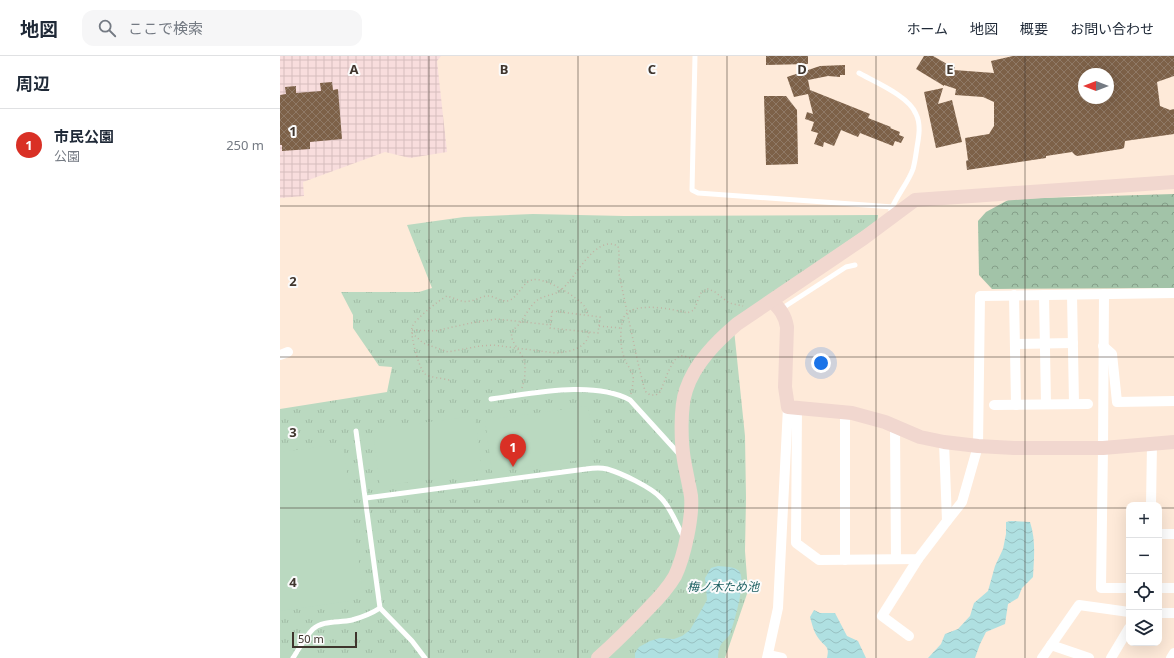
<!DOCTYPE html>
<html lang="ja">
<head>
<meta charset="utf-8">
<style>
  :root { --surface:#fff; --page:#f6f6f7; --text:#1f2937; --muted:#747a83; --line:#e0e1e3; --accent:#d93025 }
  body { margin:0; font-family:"Noto Sans","Noto Sans JP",sans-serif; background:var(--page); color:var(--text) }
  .controls { position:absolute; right:12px; bottom:12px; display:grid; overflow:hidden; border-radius:8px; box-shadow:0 4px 16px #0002 }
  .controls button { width:36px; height:36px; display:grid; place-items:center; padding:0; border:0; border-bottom:1px solid var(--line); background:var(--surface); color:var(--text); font:20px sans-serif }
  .compass { position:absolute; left:798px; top:12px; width:36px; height:36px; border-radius:50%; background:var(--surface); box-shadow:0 4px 16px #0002; rotate:270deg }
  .scale { position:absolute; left:12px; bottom:10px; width:65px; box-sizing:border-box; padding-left:4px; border:2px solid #3f352d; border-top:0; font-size:11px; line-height:14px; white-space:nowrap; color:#3f352d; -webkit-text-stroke:3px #fbfbfb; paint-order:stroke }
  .you { position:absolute; left:541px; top:307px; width:14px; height:14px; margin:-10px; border:3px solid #fff; border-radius:50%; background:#1a73e8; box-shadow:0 0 0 6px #1a73e833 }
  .badge { display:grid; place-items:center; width:26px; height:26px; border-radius:50%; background:var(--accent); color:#fff; font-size:13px; font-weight:700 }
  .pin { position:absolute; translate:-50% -33px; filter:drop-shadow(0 1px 2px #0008) }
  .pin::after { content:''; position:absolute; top:21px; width:14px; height:12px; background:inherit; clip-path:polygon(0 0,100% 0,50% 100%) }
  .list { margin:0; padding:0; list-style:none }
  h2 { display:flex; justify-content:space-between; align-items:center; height:52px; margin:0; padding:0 16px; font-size:17px }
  h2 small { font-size:13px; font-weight:400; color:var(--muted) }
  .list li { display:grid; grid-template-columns:26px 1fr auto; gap:12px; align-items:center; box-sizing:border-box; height:72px; padding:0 16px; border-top:1px solid var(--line) }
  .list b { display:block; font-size:15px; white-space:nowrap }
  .list p { margin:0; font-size:13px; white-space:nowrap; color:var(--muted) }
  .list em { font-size:13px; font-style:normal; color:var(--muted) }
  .icon { flex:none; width:22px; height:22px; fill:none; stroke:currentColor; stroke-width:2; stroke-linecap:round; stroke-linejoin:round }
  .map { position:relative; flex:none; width:894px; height:602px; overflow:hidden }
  header { display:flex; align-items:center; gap:24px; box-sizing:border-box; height:56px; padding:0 20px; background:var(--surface); border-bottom:1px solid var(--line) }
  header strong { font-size:19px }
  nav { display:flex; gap:22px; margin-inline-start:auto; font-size:14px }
  .search { width:280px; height:36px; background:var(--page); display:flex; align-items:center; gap:10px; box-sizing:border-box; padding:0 14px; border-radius:12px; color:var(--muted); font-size:15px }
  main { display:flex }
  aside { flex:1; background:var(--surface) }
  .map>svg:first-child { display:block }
  .industrial { fill:url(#industrial-grid) }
  .forest { fill:url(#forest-crowns) }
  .park { fill:url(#park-tufts) }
  .pitch { fill:#bad9c0 }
  .water { fill:url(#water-waves) }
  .building { fill:url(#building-cross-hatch); fill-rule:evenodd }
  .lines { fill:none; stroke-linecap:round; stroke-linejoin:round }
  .path { stroke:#c2b1a3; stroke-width:1.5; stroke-dasharray:1 3; stroke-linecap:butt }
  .lane { stroke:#fff; stroke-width:5 }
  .street { stroke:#fff; stroke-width:10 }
  .secondary { stroke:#f1d7cf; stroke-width:14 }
  .grid { fill:none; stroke:#3f352d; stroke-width:1; stroke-opacity:0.55 }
  .labels { text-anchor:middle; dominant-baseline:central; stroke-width:4; stroke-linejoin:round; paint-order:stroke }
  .water-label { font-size:12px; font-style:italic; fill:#1b5e60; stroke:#fbfbfb }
  .grid-label { font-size:13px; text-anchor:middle; font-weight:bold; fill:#3f352d; stroke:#fbfbfb; stroke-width:4; stroke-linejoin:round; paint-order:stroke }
</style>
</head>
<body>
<header>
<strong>地図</strong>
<div class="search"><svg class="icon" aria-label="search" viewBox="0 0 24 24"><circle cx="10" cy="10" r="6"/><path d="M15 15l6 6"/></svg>ここで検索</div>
<nav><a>ホーム</a><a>地図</a><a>概要</a><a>お問い合わせ</a></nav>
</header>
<main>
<aside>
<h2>周辺<small></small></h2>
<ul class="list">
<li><span class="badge">1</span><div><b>市民公園</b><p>公園</p></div><em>250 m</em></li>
</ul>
</aside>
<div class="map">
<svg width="894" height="602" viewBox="0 0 894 602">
  <defs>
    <pattern id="industrial-grid" width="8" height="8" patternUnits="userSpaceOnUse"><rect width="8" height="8" fill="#f8dddd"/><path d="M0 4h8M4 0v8" fill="none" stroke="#d6bebe"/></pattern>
    <pattern id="forest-crowns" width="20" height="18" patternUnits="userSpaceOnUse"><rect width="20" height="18" fill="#a2c3a8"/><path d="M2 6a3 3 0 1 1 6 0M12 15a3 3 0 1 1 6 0" fill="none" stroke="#859f89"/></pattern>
    <pattern id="park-tufts" width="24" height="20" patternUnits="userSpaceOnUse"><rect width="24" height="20" fill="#bad9c0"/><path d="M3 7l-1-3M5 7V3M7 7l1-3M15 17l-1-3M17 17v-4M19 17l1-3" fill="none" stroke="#a1bba5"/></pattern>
    <pattern id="water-waves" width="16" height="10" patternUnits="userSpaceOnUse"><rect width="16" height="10" fill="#afe0e1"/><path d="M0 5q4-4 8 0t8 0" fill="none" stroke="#98c1c1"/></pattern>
    <pattern id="building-cross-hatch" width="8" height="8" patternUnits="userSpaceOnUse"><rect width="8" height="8" fill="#7d6148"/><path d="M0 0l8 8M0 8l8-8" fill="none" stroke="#8f7966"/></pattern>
  </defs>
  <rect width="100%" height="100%" fill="#feead9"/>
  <polygon class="industrial" points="0,0 161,0 157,5 167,96 130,102 105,96 23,126 24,140 0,142"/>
  <polygon class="forest" points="894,138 894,232 712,233 699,219 698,165 706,156 730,143"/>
  <polygon class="park" points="253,158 344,160 598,159 597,165 453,264 465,380 466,442 465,495 468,535 445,602 0,602 0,353 107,336 112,311 99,310 73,272 73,259 61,236 139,236 152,232 127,169 184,161"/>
  <g class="pitch">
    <polygon points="308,350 315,402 212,416 205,364"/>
    <polygon points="195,360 202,417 100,430 93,373"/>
    <path d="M63 388 82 529C80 537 78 542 70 545L0 555V396Z"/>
  </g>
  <g class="water">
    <path d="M731 465 750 466C756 484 754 502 753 521L742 532 738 542 728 548 725 568 706 576 700 588 695 602H648L661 588 665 578 678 573 690 560 694 547 708 535 715 510 723 493 726 478V466Z"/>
    <path d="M438 510C445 511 454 510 459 515 467 524 454 567 450 578 448 582 444 584 442 587 439 591 438 597 438 602H355V597L359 591 370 585 380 582 394 583 402 580 410 574 427 544 425 522 431 512Z"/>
    <path d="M534 554 540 557H555L567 580 578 585 586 602H547C550 590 545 591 539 583 534 577 532 568 530 561Z"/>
  </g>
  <g class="building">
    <polygon points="486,0 528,0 528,8 486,9"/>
    <path d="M644 0H653L667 8 675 11 674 14 714 17 711 5 733 0H894V20L877 26 880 50 890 54 894 53V78L845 85 844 92 841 93 797 100 795 99 792 96 766 100V102L687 114 686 105 688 104 685 82 709 78 714 70V46L703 41 675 39 676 33 664 29V30L636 13ZM804 18H828V42H804Z"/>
    <polygon points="565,9 565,19 560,19 560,21 548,20 528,24 530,34 590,58 588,62 611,71 610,72 620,76 619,79 624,81 621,87 615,85 613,90 580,77 578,81 561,74 554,90 544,86 543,91 534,88 538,77 531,75 534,66 525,63 527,56 533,58 528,38 514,41 507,21 540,10"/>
    <polygon points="52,26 53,34 58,33 62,83 30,86 30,93 2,95 2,89 0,89 0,39 6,38 5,31 16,30 16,37 41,35 40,27"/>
    <polygon points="663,32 658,48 672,44 682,86 656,92 644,36"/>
    <polygon points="484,40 506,40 517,54 518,108 486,109"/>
  </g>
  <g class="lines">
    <g class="path">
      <polygon points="272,255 320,261 318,277 270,272"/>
      <polyline points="319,270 340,272"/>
      <polyline points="132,274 155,275 191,267 217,263 271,269"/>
      <path d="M132 277 143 287 168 296 200 290 213 289 276 297C290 296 308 292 309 276"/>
      <path d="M169 324C162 322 151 322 145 318 139 313 130 279 132 271 135 263 159 244 167 240 175 242 182 247 190 245 196 244 202 240 208 240 214 240 220 245 226 245 237 245 241 227 252 224 263 220 298 241 305 251 307 254 307 256 307 260"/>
      <path d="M242 332C245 323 246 313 244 304 242 297 229 284 232 277 233 273 238 270 240 267 246 259 250 249 259 243 266 239 275 239 281 234 296 222 315 178 338 190L339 196V218L358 307 365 335 370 339H376L380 336C384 327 392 302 400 300 403 299 407 301 410 302"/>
      <path d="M351 338C352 332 354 325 353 319 351 314 348 310 346 306 344 302 343 298 342 294 340 285 340 264 346 258 358 246 393 253 407 257L414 254 421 237 428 233 435 236 449 247 463 250"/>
    </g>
    <g class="lane">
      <polyline points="415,0 412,134 418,137 613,151"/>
      <path d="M579 17C595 26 629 40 636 58 641 68 639 80 637 91 636 98 635 106 633 113 628 127 617 139 611 154"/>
      <polyline points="501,253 566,211 575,209"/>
      <path d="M211 343C251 338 313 324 350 344L400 399"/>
      <polyline points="76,375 100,552 132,585 145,602"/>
      <path d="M86 442 306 413C312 412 320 411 327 413 341 417 371 431 381 442 391 452 397 469 404 482"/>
      <path d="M13 602C19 593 25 581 33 573 43 564 59 567 72 564 83 561 91 558 100 552"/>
    </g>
    <g class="street">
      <polyline points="824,238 823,392 821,532 849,532"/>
      <polyline points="734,239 736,349"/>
      <polyline points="764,239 766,348"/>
      <polyline points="792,239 794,348"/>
      <polyline points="735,288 793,287"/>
      <polyline points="823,290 832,298 837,346 894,345"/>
      <polyline points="0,299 8,296"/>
      <polyline points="714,349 808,348"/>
      <polyline points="517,352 516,487 539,504 638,503 667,465 664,386"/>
      <polyline points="615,370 616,503"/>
      <polyline points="871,449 872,388"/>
      <polyline points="667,465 682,446 698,390 700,240 894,237"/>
      <polyline points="879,478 894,478"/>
      <polyline points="565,504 565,356"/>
      <polyline points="879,532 894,532"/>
      <polyline points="879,557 894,557"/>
      <polyline points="629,580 602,560 638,503"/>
      <polyline points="771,589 809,602"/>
      <polyline points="488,599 502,602"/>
      <polyline points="487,602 498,552 508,351"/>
      <polyline points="762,602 799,549 849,556"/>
      <polyline points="831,602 849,572"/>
      <polyline points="891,602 894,597"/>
    </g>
    <g class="secondary">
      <path d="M492 245C500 253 505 259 507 271L505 331 508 351 572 357 605 366 640 381 664 386 698 390 734 392H823L894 386"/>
      <path d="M318 602C336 586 352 570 368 553 378 543 388 532 395 520 404 501 413 461 411 440 409 428 406 416 404 404 401 386 400 352 406 334 415 307 436 286 457 268L584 182 635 144 894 126"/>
    </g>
  </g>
  <path class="grid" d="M149 0V602M298 0V602M447 0V602M596 0V602M745 0V602M0 150H894M0 301H894M0 452H849M879 452H894"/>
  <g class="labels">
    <g class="water-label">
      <text x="443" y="530">梅ノ木ため池</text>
    </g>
  </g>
  <g class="grid-label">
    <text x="74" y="18">A</text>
    <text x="224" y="18">B</text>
    <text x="372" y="18">C</text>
    <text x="522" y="18">D</text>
    <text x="670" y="18">E</text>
    <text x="13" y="80">1</text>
    <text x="13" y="230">2</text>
    <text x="13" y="381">3</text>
    <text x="13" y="531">4</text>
  </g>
</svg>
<div class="controls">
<button>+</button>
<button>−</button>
<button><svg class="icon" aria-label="locate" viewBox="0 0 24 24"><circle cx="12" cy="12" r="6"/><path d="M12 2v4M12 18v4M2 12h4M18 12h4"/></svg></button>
<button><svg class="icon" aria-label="layers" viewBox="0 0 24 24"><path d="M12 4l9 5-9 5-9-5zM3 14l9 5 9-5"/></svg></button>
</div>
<svg class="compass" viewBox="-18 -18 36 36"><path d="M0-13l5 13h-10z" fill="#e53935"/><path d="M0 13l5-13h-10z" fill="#747a83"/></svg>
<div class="scale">50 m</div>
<div class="you"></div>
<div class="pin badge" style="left:233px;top:411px">1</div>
</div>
</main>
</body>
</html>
